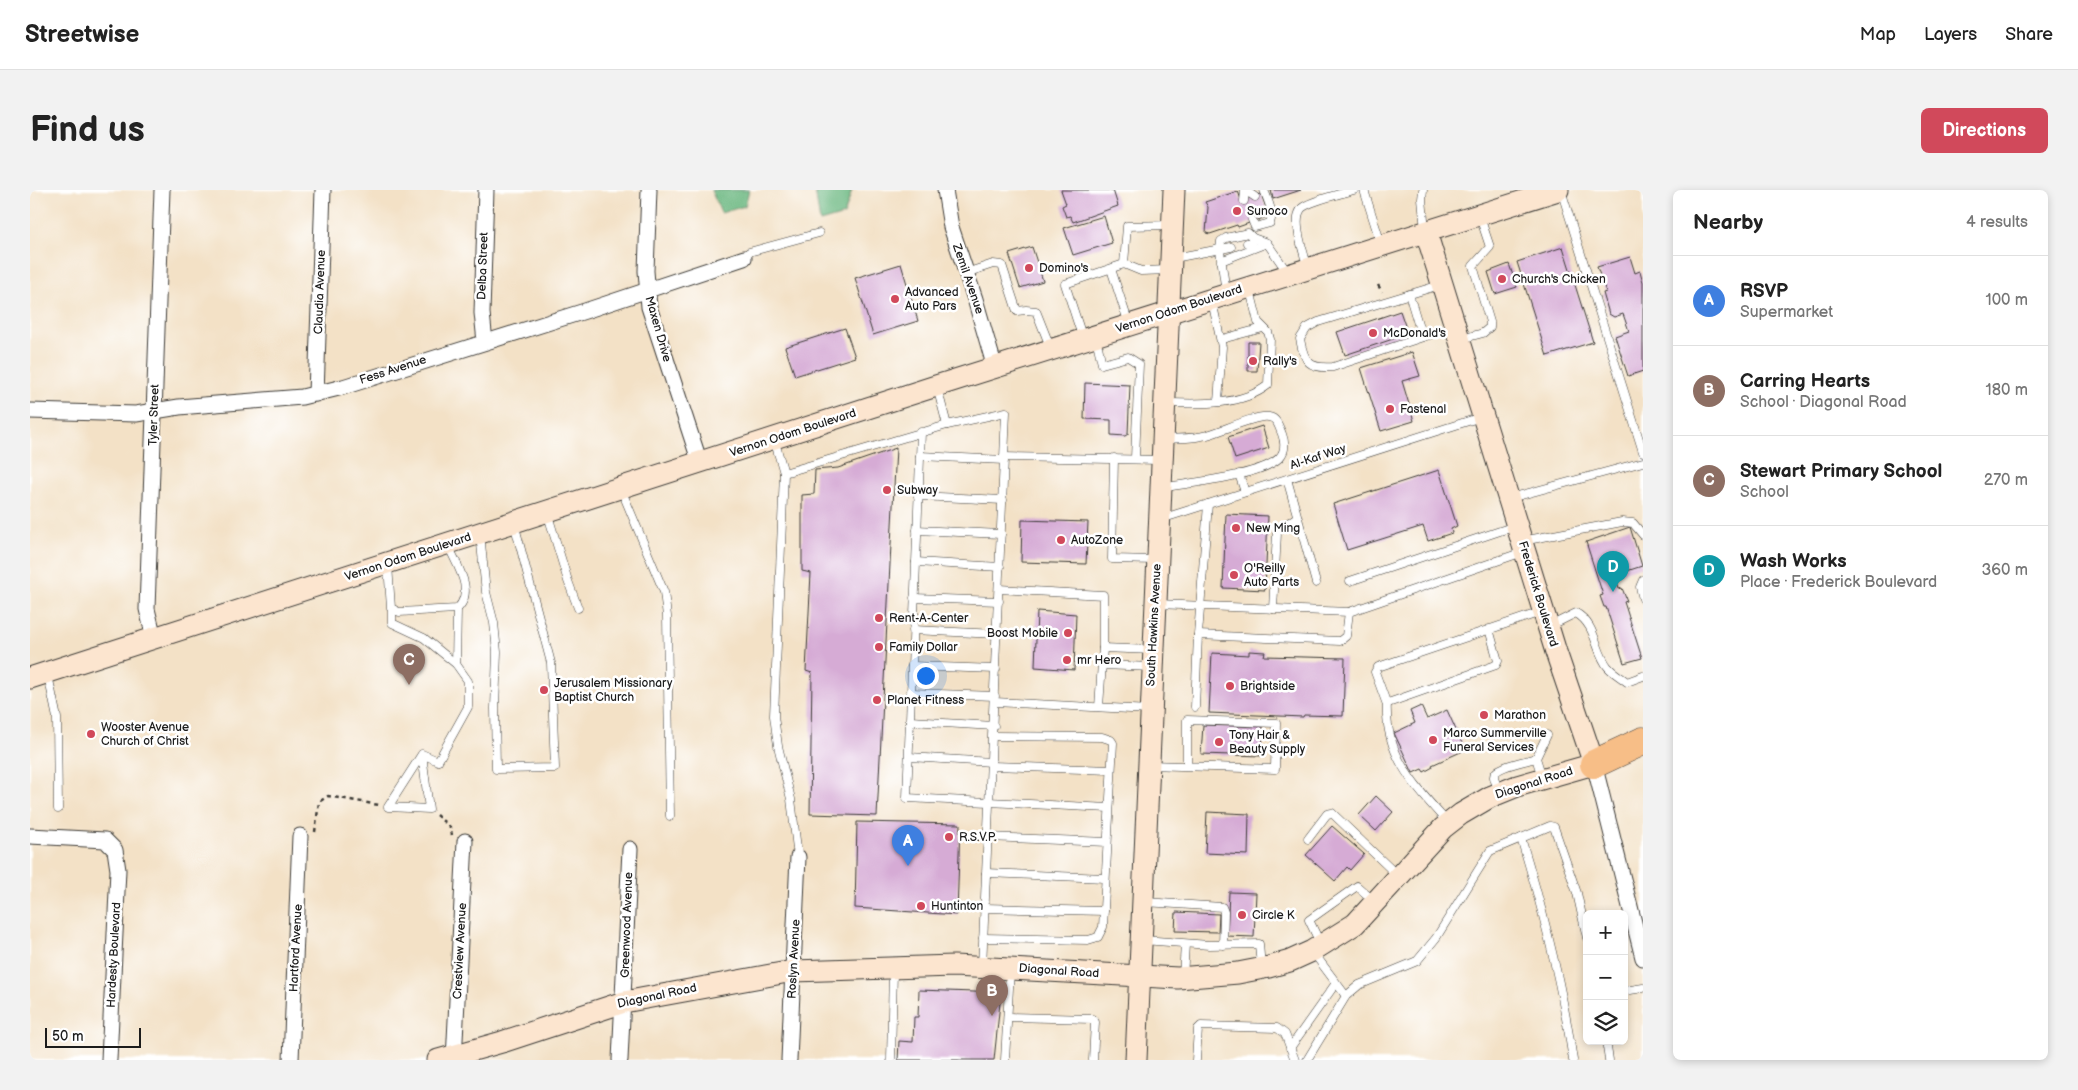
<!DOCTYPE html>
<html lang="en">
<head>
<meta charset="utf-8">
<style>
  :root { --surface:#fff; --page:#f2f2f2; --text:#222; --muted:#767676; --line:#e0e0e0; --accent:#d1495b }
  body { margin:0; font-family:"Balsamiq Sans",sans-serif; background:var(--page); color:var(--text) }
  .controls { position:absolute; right:15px; bottom:15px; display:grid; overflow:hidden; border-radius:8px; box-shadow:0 2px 8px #0003 }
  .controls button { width:45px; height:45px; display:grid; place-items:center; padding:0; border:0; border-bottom:1px solid var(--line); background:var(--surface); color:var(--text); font:25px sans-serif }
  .scale { position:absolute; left:15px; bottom:12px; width:96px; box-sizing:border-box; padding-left:5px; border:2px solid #1c1c1c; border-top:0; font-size:14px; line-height:18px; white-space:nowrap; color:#1c1c1c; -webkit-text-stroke:4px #fff; paint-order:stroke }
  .you { position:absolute; left:895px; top:485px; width:18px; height:18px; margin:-12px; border:4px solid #fff; border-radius:50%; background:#1a73e8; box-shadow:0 0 0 8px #1a73e833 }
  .badge { display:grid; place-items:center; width:32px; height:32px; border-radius:50%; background:var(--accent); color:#fff; font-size:16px; font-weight:700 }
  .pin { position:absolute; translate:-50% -41px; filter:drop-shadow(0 1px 2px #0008) }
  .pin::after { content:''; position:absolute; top:26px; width:18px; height:15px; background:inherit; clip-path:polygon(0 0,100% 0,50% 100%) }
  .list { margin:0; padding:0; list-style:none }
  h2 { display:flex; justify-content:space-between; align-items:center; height:65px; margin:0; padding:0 20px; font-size:21px }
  h2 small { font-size:16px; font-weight:400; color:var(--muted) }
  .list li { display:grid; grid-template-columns:32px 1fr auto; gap:15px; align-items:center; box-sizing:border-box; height:90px; padding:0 20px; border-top:1px solid var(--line) }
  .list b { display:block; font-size:19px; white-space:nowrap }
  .list p { margin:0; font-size:16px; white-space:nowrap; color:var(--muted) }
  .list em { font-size:16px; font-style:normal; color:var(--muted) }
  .icon { flex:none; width:28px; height:28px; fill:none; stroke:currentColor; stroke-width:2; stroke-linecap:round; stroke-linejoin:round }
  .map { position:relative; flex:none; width:1613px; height:870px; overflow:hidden; border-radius:8px }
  header { display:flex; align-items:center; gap:30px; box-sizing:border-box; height:70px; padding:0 25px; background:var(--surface); border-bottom:1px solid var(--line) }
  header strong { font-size:24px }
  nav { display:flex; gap:28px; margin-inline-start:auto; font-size:18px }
  .intro { display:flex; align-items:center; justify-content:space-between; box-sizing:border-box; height:120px; padding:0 30px }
  h1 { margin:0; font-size:35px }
  .button { padding:12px 22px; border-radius:8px; background:var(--accent); color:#fff; font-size:18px; font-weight:700 }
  main { display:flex; gap:30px; padding:0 30px }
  aside { flex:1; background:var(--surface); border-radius:8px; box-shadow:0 2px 8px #0003 }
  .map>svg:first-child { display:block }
  .forest { fill:#6bb780; stroke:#446a4e }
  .building { fill:#d6abd5 }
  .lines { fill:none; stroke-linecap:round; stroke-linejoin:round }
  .lane-casing { stroke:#3c3a36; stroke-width:9 }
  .street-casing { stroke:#3c3a36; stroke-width:17 }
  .secondary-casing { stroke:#3c3a36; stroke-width:23 }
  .highway-casing { stroke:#3c3a36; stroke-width:29 }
  .path { stroke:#3c3a36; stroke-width:2.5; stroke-dasharray:4 4; stroke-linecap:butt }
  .lane { stroke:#fff; stroke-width:8 }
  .street { stroke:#fff; stroke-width:15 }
  .secondary { stroke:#fce5cf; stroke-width:21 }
  .highway { stroke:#f7be87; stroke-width:28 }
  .poi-dot { fill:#d1495b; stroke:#fff; stroke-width:2 }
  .labels { text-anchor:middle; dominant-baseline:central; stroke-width:5; stroke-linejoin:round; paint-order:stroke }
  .poi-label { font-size:12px; fill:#1c1c1c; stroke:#fff; text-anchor:start }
  .street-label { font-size:12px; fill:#1c1c1c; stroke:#fff }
</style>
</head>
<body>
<header>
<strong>Streetwise</strong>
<nav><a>Map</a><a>Layers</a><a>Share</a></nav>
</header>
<div class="intro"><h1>Find us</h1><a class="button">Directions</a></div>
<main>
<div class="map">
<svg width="1613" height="870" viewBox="0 0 1613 870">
  <rect width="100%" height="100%" fill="#fff"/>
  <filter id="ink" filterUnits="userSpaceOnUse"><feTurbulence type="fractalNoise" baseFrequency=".02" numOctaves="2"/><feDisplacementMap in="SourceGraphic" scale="10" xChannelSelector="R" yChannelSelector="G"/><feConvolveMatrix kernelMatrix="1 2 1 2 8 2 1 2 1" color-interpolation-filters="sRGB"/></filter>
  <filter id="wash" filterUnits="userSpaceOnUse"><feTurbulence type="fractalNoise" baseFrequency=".0096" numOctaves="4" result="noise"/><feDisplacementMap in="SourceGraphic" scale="20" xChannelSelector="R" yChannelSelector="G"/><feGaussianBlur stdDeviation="1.12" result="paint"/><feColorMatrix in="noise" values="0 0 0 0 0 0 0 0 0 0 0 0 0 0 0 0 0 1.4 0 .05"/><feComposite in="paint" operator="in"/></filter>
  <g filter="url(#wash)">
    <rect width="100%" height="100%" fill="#f3e1c6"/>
    <g class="forest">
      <polygon points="681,0 719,0 715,16 691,23"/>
      <polygon points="785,0 822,0 814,25 790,32"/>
    </g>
    <g id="blocks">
      <g class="building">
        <polygon points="1031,0 1083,0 1088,16 1043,32 1040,26 1036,27 1032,16 1036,14"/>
        <polygon points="1241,0 1271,0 1243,9"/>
        <polygon points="1208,1 1211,10 1231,4 1239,26 1208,37 1207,35 1180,44 1176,43 1178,17 1175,12"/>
        <polygon points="1074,26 1082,53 1043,65 1034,38"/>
        <polygon points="1002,57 1013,91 990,98 979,64"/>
        <polygon points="1533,57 1563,152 1517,166 1487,72"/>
        <polygon points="1600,67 1605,83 1610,81 1613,92 1613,181 1598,186 1585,146 1599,141 1593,124 1584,127 1579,124 1573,103 1576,102 1567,77"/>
        <polygon points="871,74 888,131 843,145 825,88"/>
        <polygon points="1479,74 1487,97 1465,104 1458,82"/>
        <polygon points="1370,121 1378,144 1315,165 1307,142"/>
        <polygon points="815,138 825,167 765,186 755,157"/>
        <polygon points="1218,152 1229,152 1227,181 1218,181"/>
        <polygon points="1382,162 1390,186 1372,191 1384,231 1351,241 1331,178"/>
        <polygon points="1055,193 1100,195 1098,244 1095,246 1081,245 1081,230 1054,229"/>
        <polygon points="1232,236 1239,258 1205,269 1198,247"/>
        <polygon points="866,258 847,626 780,624 782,483 776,481 781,383 772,381 772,305 784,304 785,280 808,278"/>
        <polygon points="1409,280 1427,336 1421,339 1422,343 1398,351 1393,336 1317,360 1303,314"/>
        <polygon points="1196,324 1238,326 1235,400 1193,398"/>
        <polygon points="992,330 1058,332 1056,374 991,372"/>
        <polygon points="1600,337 1612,376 1585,385 1589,399 1592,398 1597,411 1594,412 1612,468 1594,473 1576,417 1574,417 1570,406 1573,405 1556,352"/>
        <polygon points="1007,421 1046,424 1044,480 1005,477"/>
        <polygon points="1219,461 1235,462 1234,466 1315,468 1313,526 1274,525 1273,527 1179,523 1182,463 1219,465"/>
        <polygon points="1391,516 1397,529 1417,520 1435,560 1402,575 1403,577 1394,582 1392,579 1383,583 1364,543 1385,533 1380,521"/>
        <polygon points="1173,535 1233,537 1232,566 1171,564"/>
        <polygon points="1346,606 1363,622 1346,641 1329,625"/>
        <polygon points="1177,622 1219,624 1218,665 1175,663"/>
        <polygon points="827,632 930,634 927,725 825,718"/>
        <polygon points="1302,636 1334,664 1320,680 1317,677 1305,691 1276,665"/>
        <polygon points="1199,702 1226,703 1224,747 1197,746"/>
        <polygon points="1146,722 1189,724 1188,742 1145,741"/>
        <polygon points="889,800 971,803 964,870 868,870 869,851 883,852 884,827 888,827"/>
      </g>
    </g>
  </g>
  <g filter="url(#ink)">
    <use href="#blocks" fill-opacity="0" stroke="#3c3a36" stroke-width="1"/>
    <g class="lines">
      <g class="lane-casing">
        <g id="lane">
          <polyline points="1334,0 1351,54"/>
          <polyline points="1393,0 1392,9 1395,40"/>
          <polyline points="1531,0 1613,262"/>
          <polyline points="1214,11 1215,0 1225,7"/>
          <path d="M1222 30 1225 37 1240 33C1244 22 1238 11 1234 0"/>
          <polyline points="1217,53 1222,52 1223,48 1237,53 1258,83"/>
          <polyline points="714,68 719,62 789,43"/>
          <polyline points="1144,68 1201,57"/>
          <polyline points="1191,71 1237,53"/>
          <polyline points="1094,74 1097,36 1141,35"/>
          <path d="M1278 78C1274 64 1261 29 1272 18 1279 11 1313 3 1324 0"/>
          <polyline points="1081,79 1099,134"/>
          <polyline points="936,83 963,74 972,75 987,121 996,120 1006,121 1021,159"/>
          <path d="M1410 95 1288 132 1277 138 1270 149C1274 172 1279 179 1303 177L1423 137"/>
          <polyline points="1196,102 1190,61 1191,51 1196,48 1218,43 1223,48"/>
          <polyline points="1379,104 1392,147"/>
          <polyline points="1182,111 1192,157 1188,212"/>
          <polyline points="1066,148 1072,174 1098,167 1109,174 1105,268"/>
          <polyline points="1053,149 1035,94 1094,74 1111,81 1139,80"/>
          <polyline points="1192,149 1233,138"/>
          <polyline points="1431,149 1453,143 1460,137 1460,132 1443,76 1460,57 1450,27"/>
          <polyline points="907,197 917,235 976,222 952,777"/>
          <path d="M1137 213C1169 214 1212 216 1238 195L1240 149 1238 142 1228 132 1220 100"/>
          <polyline points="891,242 877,608 1079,618"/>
          <polyline points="744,249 754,283 917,235"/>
          <polyline points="890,266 974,270"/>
          <polyline points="974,267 1130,270"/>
          <polyline points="1084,268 1082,369 1125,370"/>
          <polyline points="754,283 744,526 748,556 761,609 768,667"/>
          <polyline points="1209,284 1215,302"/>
          <polyline points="1257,289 1286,393"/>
          <path d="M1131 298C1158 293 1231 286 1249 268 1256 261 1255 252 1252 244 1249 237 1247 228 1239 227 1226 224 1191 242 1177 245 1163 249 1149 248 1135 249"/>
          <polyline points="591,299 634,402 637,426 640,626"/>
          <polyline points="888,306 973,310"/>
          <polyline points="1480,308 1613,272"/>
          <polyline points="517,322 538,391 548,418"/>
          <polyline points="1131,329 1451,227"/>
          <polyline points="887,340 971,344"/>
          <polyline points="450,344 456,402 464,433 467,462 465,518 466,579 525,578 521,473 484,333"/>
          <polyline points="1492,351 1592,332 1603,333 1613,345"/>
          <polyline points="886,372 970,377"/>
          <path d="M358 375 361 418 369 422 427 419C446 401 426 374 418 355"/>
          <polyline points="1613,390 1610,397 1613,409"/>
          <polyline points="1320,391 1485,336"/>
          <polyline points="969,399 1073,405 1073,458 1069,517"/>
          <polyline points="884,408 969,411"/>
          <polyline points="1127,414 1319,422 1493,362"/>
          <polyline points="1243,419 1247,343 1249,339 1267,327"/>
          <polyline points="362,420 362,433 394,448 426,474"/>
          <path d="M1520 436 1546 423C1567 435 1565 462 1578 477 1583 483 1591 487 1597 492L1613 486"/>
          <polyline points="1459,439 1468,471 1466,475 1358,513 1356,512 1345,482 1348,477 1511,422"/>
          <polyline points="883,440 967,444"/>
          <polyline points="1168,445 1178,314"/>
          <polyline points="1073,458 1123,460"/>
          <polyline points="1072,475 1122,477"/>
          <polyline points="882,476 966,479"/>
          <polyline points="18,485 27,528 28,619"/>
          <polyline points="881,503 965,506"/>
          <polyline points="965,512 1120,520"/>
          <path d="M1357 512C1354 565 1385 596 1417 632"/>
          <polyline points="1165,517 1168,445 1310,451 1316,446 1319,422"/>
          <polyline points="880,531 964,536"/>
          <polyline points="392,564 358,617 399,619 392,564 408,571 438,517 438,491 426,474 427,419"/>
          <polyline points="879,567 962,572"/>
          <polyline points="1119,575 1245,579 1246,533 1157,530 1157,576"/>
          <polyline points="962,576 1081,580"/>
          <polyline points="1512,587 1506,568 1517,545"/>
          <path d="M1470 602C1468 597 1464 591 1464 587 1463 576 1497 571 1506 568"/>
          <polyline points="958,647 1077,652"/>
          <path d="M1491 648C1513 720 1532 795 1543 870"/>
          <polyline points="1278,649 1297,624 1302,623 1367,685"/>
          <polyline points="956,683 1075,688"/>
          <polyline points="1115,712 1192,717 1194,722 1193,755"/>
          <polyline points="955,718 1074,721"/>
          <polyline points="953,748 1058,750 1068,747 1073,737 1083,553 1081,550 1072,547 963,546"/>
          <polyline points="1113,750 1179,755 1229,754 1231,777"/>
          <polyline points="1291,755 1279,730 1327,696 1344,711"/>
          <polyline points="1283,762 1316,806"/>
          <polyline points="1153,787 1155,754"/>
          <polyline points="1594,801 1613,798"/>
          <polyline points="978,827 1062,829 1065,832 1063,870"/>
          <polyline points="1576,851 1579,870"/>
          <polyline points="1260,858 1306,793"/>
          <polyline points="861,870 863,780"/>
          <polyline points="975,870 980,780"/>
          <polyline points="1166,870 1168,839 1171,836 1247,838 1255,844 1265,870"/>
          <polyline points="1277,870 1316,806 1329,795 1387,771 1406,748 1460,661 1520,636 1524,637 1547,703 1557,748"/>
        </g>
      </g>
      <g class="street-casing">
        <g id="street">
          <polyline points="619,0 616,81 619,117 670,273"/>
          <polyline points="915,0 921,37 945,109 965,178"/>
          <polyline points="455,152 452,123 456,0"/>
          <polyline points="286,204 293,0"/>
          <polyline points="0,221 106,224 149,217 272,207 313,197 555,121 714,68"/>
          <polyline points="124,448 117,419 132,0"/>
          <polyline points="1564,574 1613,768"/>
          <polyline points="0,646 75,650 85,660 88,680 79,870"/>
          <polyline points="261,870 270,646"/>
          <polyline points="424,870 435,651"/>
          <polyline points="590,870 600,659"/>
          <polyline points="759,870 768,667"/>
        </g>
      </g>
      <g class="secondary-casing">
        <g id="secondary">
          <polyline points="0,488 906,196 1528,0"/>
          <polyline points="408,870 472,852 594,812 763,781 924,776 1148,788 1208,783 1239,777 1260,771 1282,761 1325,734 1413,638 1431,624 1460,607 1487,596 1564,574 1526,462 1396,42"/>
          <polyline points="1106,870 1144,0"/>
        </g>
      </g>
      <g class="highway-casing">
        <polyline id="highway" points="1564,574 1613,551"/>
      </g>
      <g class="path">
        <polyline points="1348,95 1352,102"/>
        <polyline points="406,625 420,637 422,645"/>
        <polyline points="285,642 289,612 298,606 349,615"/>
      </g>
      <use href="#lane" class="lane"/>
      <use href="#street" class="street"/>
      <use href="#secondary" class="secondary"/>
      <use href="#highway" class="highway"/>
    </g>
  </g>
  <g class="poi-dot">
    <circle cx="1207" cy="21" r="5"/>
    <circle cx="999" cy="78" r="5"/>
    <circle cx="1472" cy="89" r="5"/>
    <circle cx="865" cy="109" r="5"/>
    <circle cx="1343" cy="143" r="5"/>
    <circle cx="1223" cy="171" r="5"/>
    <circle cx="1360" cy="219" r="5"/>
    <circle cx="857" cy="300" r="5"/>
    <circle cx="1206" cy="338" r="5"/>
    <circle cx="1031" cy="350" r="5"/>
    <circle cx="1204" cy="385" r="5"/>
    <circle cx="849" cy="428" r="5"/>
    <circle cx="1038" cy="443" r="5"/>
    <circle cx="849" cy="457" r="5"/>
    <circle cx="1037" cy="470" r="5"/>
    <circle cx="1200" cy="496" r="5"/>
    <circle cx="514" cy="500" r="5"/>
    <circle cx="847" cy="510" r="5"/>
    <circle cx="1454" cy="525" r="5"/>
    <circle cx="61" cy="544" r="5"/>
    <circle cx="1403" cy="550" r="5"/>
    <circle cx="1189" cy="552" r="5"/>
    <circle cx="919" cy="647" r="5"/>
    <circle cx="891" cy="716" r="5"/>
    <circle cx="1212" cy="725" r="5"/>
  </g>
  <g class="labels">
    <g class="poi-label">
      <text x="1217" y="21">Sunoco</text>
      <text x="1009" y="78">Domino's</text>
      <text x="1482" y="89">Church's Chicken</text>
      <text x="875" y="102">Advanced<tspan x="875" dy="14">Auto Pars</tspan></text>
      <text x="1353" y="143">McDonald's</text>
      <text x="1233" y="171">Rally's</text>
      <text x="1370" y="219">Fastenal</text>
      <text x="867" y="300">Subway</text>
      <text x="1216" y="338">New Ming</text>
      <text x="1041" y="350">AutoZone</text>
      <text x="1214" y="378">O'Reilly<tspan x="1214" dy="14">Auto Parts</tspan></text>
      <text x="859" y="428">Rent-A-Center</text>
      <text x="1028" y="443" text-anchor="end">Boost Mobile</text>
      <text x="859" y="457">Family Dollar</text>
      <text x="1047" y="470">mr Hero</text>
      <text x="524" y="493">Jerusalem Missionary<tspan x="524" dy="14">Baptist Church</tspan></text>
      <text x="1210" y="496">Brightside</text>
      <text x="857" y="510">Planet Fitness</text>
      <text x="1464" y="525">Marathon</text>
      <text x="71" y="537">Wooster Avenue<tspan x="71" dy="14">Church of Christ</tspan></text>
      <text x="1413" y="543">Marco Summerville<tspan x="1413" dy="14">Funeral Services</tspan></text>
      <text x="1199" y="545">Tony Hair &amp;<tspan x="1199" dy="14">Beauty Supply</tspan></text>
      <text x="929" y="647">R.S.V.P.</text>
      <text x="901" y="716">Huntinton</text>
      <text x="1222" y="725">Circle K</text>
    </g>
    <g class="street-label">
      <text transform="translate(453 76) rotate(-88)">Delba Street</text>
      <text transform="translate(938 89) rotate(71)">Zemil Avenue</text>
      <text transform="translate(290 102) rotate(-88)">Claudia Avenue</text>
      <text transform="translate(1149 119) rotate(-18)">Vernon Odom Boulevard</text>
      <text transform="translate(628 139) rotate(74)">Maxen Drive</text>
      <text transform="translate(363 180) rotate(-18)">Fess Avenue</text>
      <text transform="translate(124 225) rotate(-88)">Tyler Street</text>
      <text transform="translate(763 243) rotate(-18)">Vernon Odom Boulevard</text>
      <text transform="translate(1288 267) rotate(-18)">Al-Kaf Way</text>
      <text transform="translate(378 367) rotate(-18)">Vernon Odom Boulevard</text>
      <text transform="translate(1508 404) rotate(73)">Frederick Boulevard</text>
      <text transform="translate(1124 435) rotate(-87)">South Hawkins Avenue</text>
      <text transform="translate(1504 593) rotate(-18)">Diagonal Road</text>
      <text transform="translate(597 735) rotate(-88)">Greenwood Avenue</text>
      <text transform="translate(266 758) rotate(-87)">Hartford Avenue</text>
      <text transform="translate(430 761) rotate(-87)">Crestview Avenue</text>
      <text transform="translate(84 765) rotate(-87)">Hardesty Boulevard</text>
      <text transform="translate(764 769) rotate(-87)">Roslyn Avenue</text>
      <text transform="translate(1029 781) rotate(4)">Diagonal Road</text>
      <text transform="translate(627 806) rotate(-12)">Diagonal Road</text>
    </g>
  </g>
</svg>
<div class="controls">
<button>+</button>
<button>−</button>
<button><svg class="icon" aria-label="layers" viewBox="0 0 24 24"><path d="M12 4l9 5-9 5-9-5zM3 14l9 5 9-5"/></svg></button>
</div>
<div class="scale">50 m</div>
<div class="you"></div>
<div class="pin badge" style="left:878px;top:676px;background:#3f7fe0">A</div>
<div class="pin badge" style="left:962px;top:826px;background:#8d6e63">B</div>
<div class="pin badge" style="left:379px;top:495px;background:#8d6e63">C</div>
<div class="pin badge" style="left:1583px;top:402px;background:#0f9aa8">D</div>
</div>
<aside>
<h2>Nearby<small>4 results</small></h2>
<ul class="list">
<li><span class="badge" style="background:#3f7fe0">A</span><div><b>RSVP</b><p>Supermarket</p></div><em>100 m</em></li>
<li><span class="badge" style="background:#8d6e63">B</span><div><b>Carring Hearts</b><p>School · Diagonal Road</p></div><em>180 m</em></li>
<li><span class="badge" style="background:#8d6e63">C</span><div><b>Stewart Primary School</b><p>School</p></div><em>270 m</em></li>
<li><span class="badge" style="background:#0f9aa8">D</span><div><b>Wash Works</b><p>Place · Frederick Boulevard</p></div><em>360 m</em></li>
</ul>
</aside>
</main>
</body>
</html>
